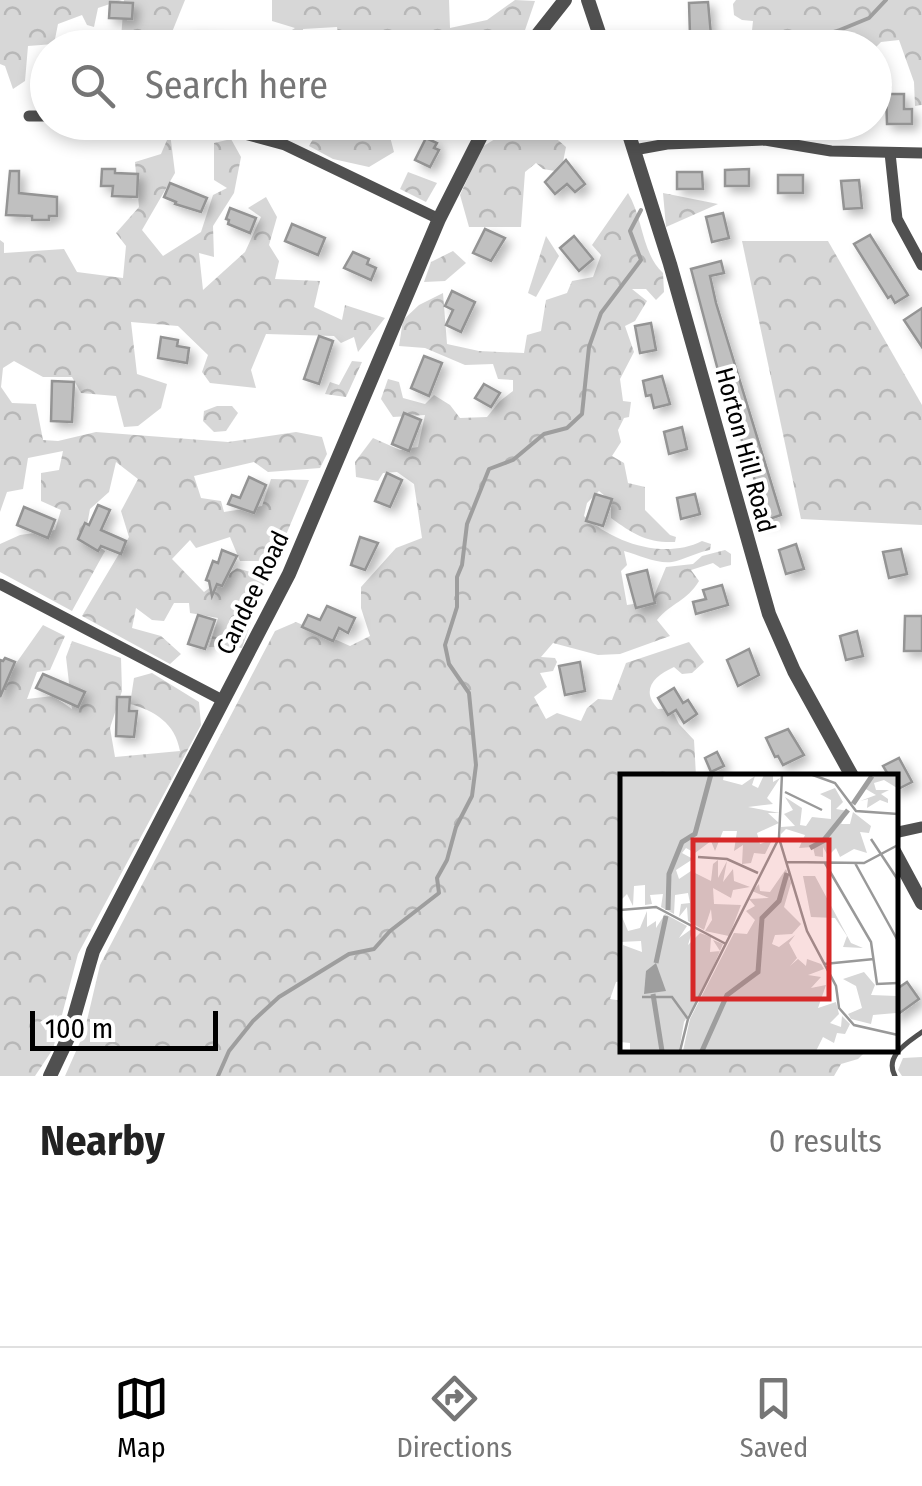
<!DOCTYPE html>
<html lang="en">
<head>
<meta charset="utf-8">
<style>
  :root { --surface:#fff; --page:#f2f2f2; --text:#222; --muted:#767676; --line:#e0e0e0; --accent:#000 }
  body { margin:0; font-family:"Fira Sans Condensed",sans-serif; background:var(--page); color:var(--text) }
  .scale { position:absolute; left:30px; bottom:25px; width:188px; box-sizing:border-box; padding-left:10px; border:5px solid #000; border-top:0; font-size:28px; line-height:35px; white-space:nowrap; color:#000; -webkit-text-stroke:8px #fff; paint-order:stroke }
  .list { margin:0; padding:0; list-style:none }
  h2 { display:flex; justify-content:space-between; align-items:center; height:130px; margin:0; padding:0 40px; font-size:42px }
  h2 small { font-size:32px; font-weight:400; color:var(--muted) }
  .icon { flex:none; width:55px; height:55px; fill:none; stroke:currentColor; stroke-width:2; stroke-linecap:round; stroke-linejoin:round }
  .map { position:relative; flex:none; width:922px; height:1076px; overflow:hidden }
  .search { position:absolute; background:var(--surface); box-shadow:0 5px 15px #0003; left:30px; right:30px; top:30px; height:110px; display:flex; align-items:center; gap:25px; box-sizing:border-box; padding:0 35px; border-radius:55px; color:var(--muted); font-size:38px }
  .sheet { height:270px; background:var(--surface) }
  nav { display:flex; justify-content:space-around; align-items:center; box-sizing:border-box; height:140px; border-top:2px solid var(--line); background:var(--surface); font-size:28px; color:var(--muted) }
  nav a { display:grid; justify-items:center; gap:5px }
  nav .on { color:var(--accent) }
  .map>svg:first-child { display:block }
  .forest { fill:url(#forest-crowns) }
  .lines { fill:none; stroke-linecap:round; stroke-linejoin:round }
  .stream { stroke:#9e9e9e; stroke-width:4 }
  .building { fill:#c0c0c0; stroke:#949494; stroke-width:2.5; filter:url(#shadow) }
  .service { stroke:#505050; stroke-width:5 }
  .minor { stroke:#505050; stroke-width:11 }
  .tertiary { stroke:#505050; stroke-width:14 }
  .labels { text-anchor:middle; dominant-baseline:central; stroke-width:8; stroke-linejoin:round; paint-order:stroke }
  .street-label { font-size:25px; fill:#000; stroke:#fff }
  .inset-river { fill:none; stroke:#9e9e9e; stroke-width:5 }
  .inset-road { fill:none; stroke:#999; stroke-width:2.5 }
  .view { fill:#d62828; fill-opacity:0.15; stroke:#d62828; stroke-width:5 }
  .inset-edge { fill:none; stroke:#000; stroke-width:5 }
</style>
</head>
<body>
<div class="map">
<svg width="922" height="1076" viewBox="0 0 922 1076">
  <defs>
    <pattern id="forest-crowns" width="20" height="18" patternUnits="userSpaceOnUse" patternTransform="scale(2.5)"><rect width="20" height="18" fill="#d7d7d7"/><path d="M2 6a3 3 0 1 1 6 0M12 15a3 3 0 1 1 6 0" fill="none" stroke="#b7b7b7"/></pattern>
    <filter id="shadow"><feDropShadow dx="5.5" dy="5.5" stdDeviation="5" flood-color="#0004"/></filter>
  </defs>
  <rect width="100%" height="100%" fill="#fff"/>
  <g class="forest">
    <polygon points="0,0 122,0 98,8 94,27 87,25 82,15 58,24 54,44 28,46 25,81 13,89 5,66 0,64"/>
    <polygon points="124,0 185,0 166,47 138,47 121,38"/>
    <polygon points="272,0 449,0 450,28 487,20 515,0 535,1 524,33 514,47 340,47 337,27 303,29 303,47 278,48 278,39 295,28 272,21"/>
    <polygon points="736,0 922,0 922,105 915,106 914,82 899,40 881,42 875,48 803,45 801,48 721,47 725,36 737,33 751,40 753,21 742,20 734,15 733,4"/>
    <polygon points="874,68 891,77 892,88 879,91 882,116 875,114"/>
    <polygon points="322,123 322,122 402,123 402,127 388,129 394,152 369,167 333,159 309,146"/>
    <polygon points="543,127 566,147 561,172 543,169 536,163 525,172 521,227 469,227 460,195 482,147 508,131 520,139"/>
    <polygon points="170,133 175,173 142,230 163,256 201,232 213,195 227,188 214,180 214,143 231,139 241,157 234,193 213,226 214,257 199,253 203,290 245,252 261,217 248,208 266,197 277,217 269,245 279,261 275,279 320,281 314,307 342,320 345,305 385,318 358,352 354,337 341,343 334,336 266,334 251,370 256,388 210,383 202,372 208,355 178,326 131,322 137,374 167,384 161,408 138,426 124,427 116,396 81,393 72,377 43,377 14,361 3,368 1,387 12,403 36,404 43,440 58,441 96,432 228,442 296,432 322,437 327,454 320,468 268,472 254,462 194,476 201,498 221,501 224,512 262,506 271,479 309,480 275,561 240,561 230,537 196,548 190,540 172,559 204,592 237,568 267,577 242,648 209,647 218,618 190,613 189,603 174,603 164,621 152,620 136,608 132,628 161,636 181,654 170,664 82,616 129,537 121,511 138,479 116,462 109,492 90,509 85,536 105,551 72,611 0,572 0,544 20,535 55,530 61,510 41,501 41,473 59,470 63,451 28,458 23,489 7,492 0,512 0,240 4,243 4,253 64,249 77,272 123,278 126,246 116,233 139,207 135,162 161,154"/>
    <polygon points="408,172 437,183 426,202 400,189"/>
    <path d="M628 193C643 218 642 254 663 273L664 292 656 300 646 289H632L647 301 635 321 625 326 634 352 620 379 623 401 631 402 629 417 624 418 618 430 621 442 612 456 624 463 628 483 645 487V510L670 535 676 537 675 542C647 543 633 534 611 518V501L599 491 587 503 584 516C614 543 664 560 702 541L711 544 710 550C697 552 684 560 672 562 657 564 639 555 624 551L627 565 621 571 627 605 652 601 666 567 693 564 702 556 725 550 731 554V565L720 568 713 563 691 570 699 581C687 601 671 603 657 620L670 636 620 654 598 655 553 643 541 657 555 658 557 662 553 671 540 673 547 687 534 697 546 719 557 713 581 721 587 708 598 699 612 700 626 663 689 642 704 662 692 673 682 674 674 667C654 676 640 690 658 709L671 708 679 724 694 740 696 776H622V981L616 982 610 999 622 1001V1048L868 1049 858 1059 841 1064 834 1076H65L84 1033 100 965 275 631 296 622 350 646 370 636 361 608V587L396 548 422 538 414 484 397 472 383 473 378 481 356 477 355 462 373 438 400 450 418 447 425 415 393 417 381 399 388 379 399 382 403 398 425 404 434 395 450 405 460 418 487 417 500 401 513 391V380L498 379 493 364 465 365 425 348 399 346 403 320 419 305 443 293 447 344 479 351 524 353 527 335 541 331 546 300 567 293 572 281 593 277 601 255 592 245Z"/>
    <polygon points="663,193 718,204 666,227"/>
    <polygon points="546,236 559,256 536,297 528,293"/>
    <polygon points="742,241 828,241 922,405 922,525 801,519"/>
    <polygon points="453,251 466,263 445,281 424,282 431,262"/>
    <polygon points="352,361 362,362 346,397 325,394 330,382 339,385"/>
    <polygon points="217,406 232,406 238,413 226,431 214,432 203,421 204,411"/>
    <path d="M43 625 65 636 50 670 37 672 27 699 53 696 72 709 66 657 72 641 121 658 122 691 110 728 115 757 180 751C175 723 155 711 130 704L134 678 152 673 199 702 201 725 78 954 53 1049 35 1076H0V686Z"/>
    <polygon points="922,1057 922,1076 902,1076 898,1070 903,1058"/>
  </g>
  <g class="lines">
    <g class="stream">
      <polyline points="796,48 869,18 886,0"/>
      <polyline points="218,1076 229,1051 253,1021 279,997 349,954 374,949 390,931 439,893 437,878 447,860 456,827 472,796 476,765 469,693 449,664 445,645 457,607 457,577 462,565 467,524 489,469 513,460 544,434 567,428 582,414 589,347 601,313 641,260 630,231 641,210"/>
    </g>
  </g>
  <g class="building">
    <polygon points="110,2 133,3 132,19 109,18"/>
    <polygon points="708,2 711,35 693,37 690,35 689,3"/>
    <polygon points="192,32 226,36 225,48 186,48 188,35 191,36"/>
    <polygon points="886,94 904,94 904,109 912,109 912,124 887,124"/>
    <polygon points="426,138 437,143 434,148 439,150 430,167 415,160"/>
    <polygon points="566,160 585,184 575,192 567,184 555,194 545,182"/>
    <polygon points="102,169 115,169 115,173 138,174 137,197 112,196 113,186 101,186"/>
    <polygon points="749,169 749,186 725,186 725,170"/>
    <polygon points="10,171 19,171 19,193 57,197 57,216 49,216 49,220 32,220 32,216 6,215"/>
    <polygon points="677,172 702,172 703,189 677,189"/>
    <rect x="778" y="175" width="25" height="18"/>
    <polygon points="859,180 862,208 844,209 841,181"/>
    <polygon points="170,183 207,198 201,212 175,204 176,202 164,197"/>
    <polygon points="230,208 256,218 250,233 228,224 229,220 226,219"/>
    <polygon points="723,213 729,238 712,242 706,217"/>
    <polygon points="292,224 325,238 318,255 285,241"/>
    <polygon points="485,229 505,238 491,261 473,253"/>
    <polygon points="870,235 908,295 895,303 891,296 888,298 854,244"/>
    <polygon points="574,236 593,259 579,271 560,248"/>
    <polygon points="353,252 369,259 367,264 376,268 371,280 344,268"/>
    <polygon points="721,261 724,273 710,276 716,303 781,515 764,521 757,497 760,496 731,407 728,408 691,269"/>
    <polygon points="452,291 475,302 461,332 446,325 453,310 445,306"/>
    <polygon points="922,308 922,347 904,320"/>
    <polygon points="651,323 656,350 640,353 635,326"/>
    <polygon points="319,336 333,341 319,384 304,379"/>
    <polygon points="161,337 178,340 177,346 189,348 187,363 158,358"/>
    <polygon points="424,356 442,363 429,396 411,388"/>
    <polygon points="662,376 670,404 654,408 651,395 646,396 643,381"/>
    <polygon points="52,381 74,382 72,422 51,421"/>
    <polygon points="484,384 500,393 491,407 475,398"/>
    <polygon points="404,413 421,420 409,451 392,444"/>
    <polygon points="682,427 687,449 669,454 664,432"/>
    <polygon points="387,473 402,480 390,507 375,501"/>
    <polygon points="249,477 266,485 254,513 228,504 232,495 240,498"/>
    <polygon points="595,494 612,499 603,526 586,521"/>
    <polygon points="695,494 700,514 681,519 677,498"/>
    <polygon points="98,505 110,510 101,530 126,541 121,554 101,546 98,551 78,539 85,523 89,525"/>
    <polygon points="24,507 55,520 48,538 17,525"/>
    <polygon points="360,537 378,543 365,570 351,565"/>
    <polygon points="796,544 804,569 786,574 779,550"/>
    <polygon points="901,549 907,574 889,578 883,552"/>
    <polygon points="222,550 237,556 222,586 217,584 212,596 209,581 206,580 213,561 218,563"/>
    <polygon points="647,570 655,603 636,608 627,575"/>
    <polygon points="722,585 728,605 696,614 693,602 706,599 703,590"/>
    <polygon points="327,606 355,618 348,633 339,628 333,641 302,627 308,615 320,620"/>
    <polygon points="198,615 215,620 205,649 188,644"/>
    <polygon points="905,616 922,616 922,651 904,651"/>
    <polygon points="857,631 863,656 846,660 840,636"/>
    <polygon points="749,649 759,675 738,686 727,660"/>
    <polygon points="5,658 15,662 0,697 0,660 3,661"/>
    <polygon points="580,662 585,691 565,695 559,666"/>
    <polygon points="43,674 85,692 78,707 36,688"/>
    <polygon points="674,688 683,703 688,700 697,714 684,723 676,710 668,715 658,698"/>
    <polygon points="117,697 130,697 129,711 137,711 134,737 116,736"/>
    <polygon points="788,729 804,755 783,765 778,756 775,757 766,738"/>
    <polygon points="717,752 724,766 711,772 705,758"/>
    <polygon points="899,758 912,782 894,791 894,776 889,776 883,766"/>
    <polygon points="907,982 919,999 894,1017 894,991"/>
  </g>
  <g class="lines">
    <path class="service" d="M895 1076C884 1056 907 1043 922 1032"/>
    <g class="minor">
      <polyline points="29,116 48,116"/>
      <polyline points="183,122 226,129 285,145 439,219"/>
      <polyline points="634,150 667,144 765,140 831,151 922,153"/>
      <polyline points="890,153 897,219 922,265"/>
      <polyline points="0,584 224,701"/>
      <polyline points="894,833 922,827"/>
    </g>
    <g class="tertiary">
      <polyline points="588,0 604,48"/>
      <polyline points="527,48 565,0"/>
      <polyline points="625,122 670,264 769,614 794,671 852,776"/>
      <polyline points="894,851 922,903"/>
      <polyline points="50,1076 68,1038 93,951 289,574 439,219 488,122"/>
    </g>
  </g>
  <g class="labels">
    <g class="street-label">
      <text transform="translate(745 450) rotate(75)">Horton Hill Road</text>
      <text transform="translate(253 593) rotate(-64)">Candee Road</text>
    </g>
  </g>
  <g transform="translate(620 774)">
    <rect width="278" height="278" fill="#fff"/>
    <path d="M0 0H104L103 6 122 11 135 2 132 11 138 14 144 1 153 0V8L160 4 147 24 153 30 128 33 160 39H148L159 49 137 59 140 70 152 66 145 80 134 79 131 89 122 90 123 71 114 77 117 57H103L95 77 91 67 75 79 66 74 62 79 73 85 56 96 59 105 71 97 91 107 93 90 98 86V104L107 87 103 108 113 95 114 107 130 113 113 116 111 124 93 114 94 130 121 131 109 162 85 157 92 146 91 135 84 156 68 147 67 133 59 143 61 130 70 129 68 119 55 121 54 140 41 133 43 120 30 121 32 130 25 131V111L14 112 13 132 7 120 0 127ZM277 0V14L264 6 254 9 256 16H269L261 20 268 25V29L260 26 247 34 248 25 240 27 256 21 244 14 254 1ZM215 14 223 28 216 35 228 37 221 50H230L233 38 251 52 249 59 240 58 247 79 234 75 220 83 216 74 208 82 203 73V83L195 82 193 73 179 74 185 61 166 55 161 60V53L175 52 164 40 173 36 165 23 182 34 180 51 186 52 192 43 211 45V26L200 20ZM166 95 171 109 164 133 181 150 172 160 155 161 152 170 159 173 175 161 169 169 177 184 170 192 178 185 186 192 187 185 201 190 204 195 188 201 201 203 191 214 206 211 198 234 216 228 219 240 210 249 221 253 222 242 230 250 225 260 217 259 214 269 203 263 196 277H63L70 245 114 159 127 160 135 146 126 137 135 132 129 125 149 124 132 117 139 110 140 117 150 118ZM183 102H195L231 169 243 174 223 173 227 162 215 144 191 143ZM27 137V153L36 147V154L45 140 67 152 59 164 73 154 68 171 80 159 91 163 90 178 100 177 93 166 103 170 81 221 64 248 59 277H10V269L0 268 3 171 22 178 21 167 0 168V138L8 157 20 154ZM244 198 255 211 251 221 277 222 276 239 253 241 251 250 231 245 228 240 242 234 236 212 223 205Z" fill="#d7d7d7"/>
    <path d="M36 189 46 217 24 220 26 197Z" fill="#9e9e9e"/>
    <path class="inset-river" d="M233 30 252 2M190 74 203 67 228 36M48 136 49 100 62 68 75 60 91 0M36 189 46 142M33 220 42 277M82 277 107 221 138 198 142 144 159 127 167 99"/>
    <path class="inset-road" d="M162 0 159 64 187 157 216 212 219 234 234 251 278 261M190 0 215 9 236 37 278 40M165 18 202 36M251 65 278 106M78 83 107 85 138 99M167 88 244 89 278 71M205 89 251 168 257 210 278 209M235 89 278 167M0 136 36 133 106 170M204 190 254 185M22 223H52L68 245M60 277 68 245 159 64"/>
    <path class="view" d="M73 66H209V225H73Z"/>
    <rect width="278" height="278" class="inset-edge"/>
  </g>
</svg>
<div class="scale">100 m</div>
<div class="search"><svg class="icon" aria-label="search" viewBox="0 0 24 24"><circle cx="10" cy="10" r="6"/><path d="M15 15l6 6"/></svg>Search here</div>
</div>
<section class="sheet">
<h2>Nearby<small>0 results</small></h2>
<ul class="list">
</ul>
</section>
<nav>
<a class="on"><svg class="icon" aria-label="map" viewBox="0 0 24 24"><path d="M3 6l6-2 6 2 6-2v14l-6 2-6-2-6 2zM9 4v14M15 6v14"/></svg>Map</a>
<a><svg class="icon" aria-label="directions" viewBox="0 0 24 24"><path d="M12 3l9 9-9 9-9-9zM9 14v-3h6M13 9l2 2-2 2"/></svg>Directions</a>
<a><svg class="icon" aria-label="saved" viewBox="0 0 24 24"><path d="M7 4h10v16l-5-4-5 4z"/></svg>Saved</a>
</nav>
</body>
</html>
